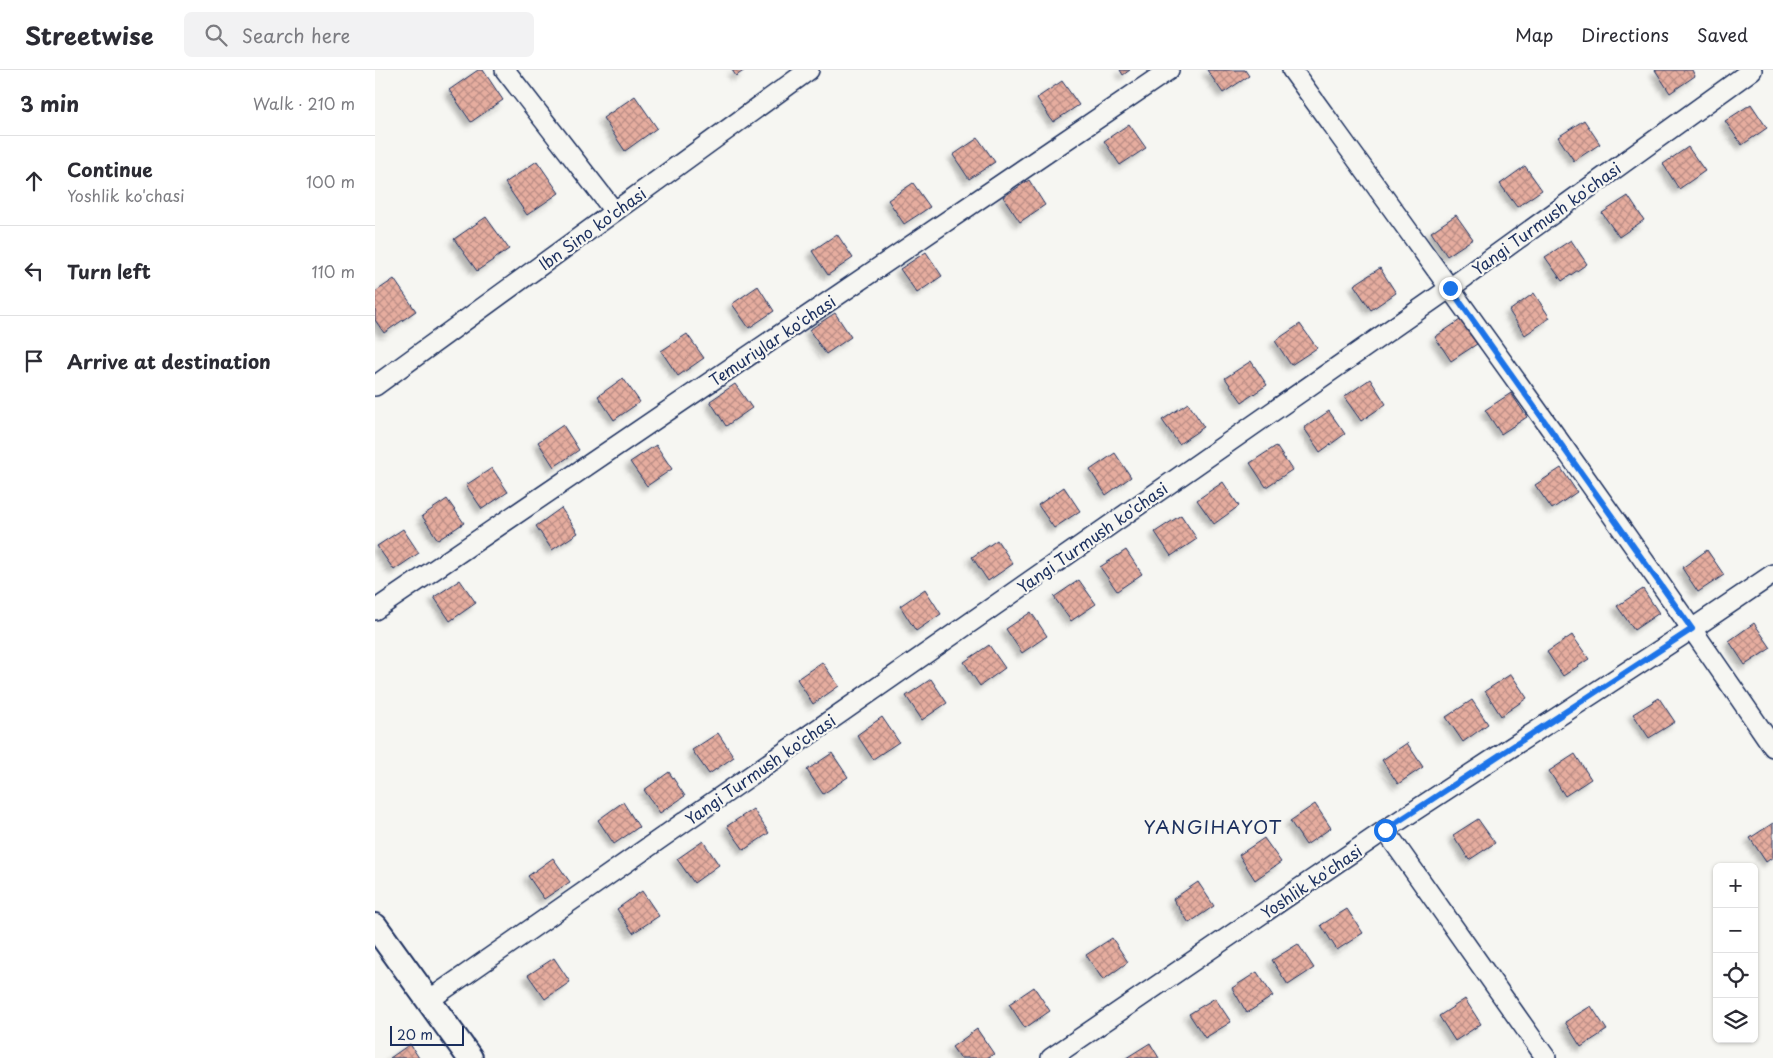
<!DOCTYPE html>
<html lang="en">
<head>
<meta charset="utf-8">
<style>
  :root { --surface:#fff; --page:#f2f2f3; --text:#2b2b33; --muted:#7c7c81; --line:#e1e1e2 }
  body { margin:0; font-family:"Playpen Sans",sans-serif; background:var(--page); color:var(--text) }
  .controls { position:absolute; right:15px; bottom:15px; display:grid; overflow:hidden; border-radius:8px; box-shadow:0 1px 4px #0004 }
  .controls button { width:45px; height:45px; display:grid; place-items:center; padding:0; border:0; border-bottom:1px solid var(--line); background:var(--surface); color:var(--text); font:25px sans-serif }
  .scale { position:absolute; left:15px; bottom:12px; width:74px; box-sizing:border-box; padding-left:5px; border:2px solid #1b2f5e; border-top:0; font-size:14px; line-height:18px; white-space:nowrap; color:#1b2f5e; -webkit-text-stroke:4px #f6f6f2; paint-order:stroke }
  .stop { position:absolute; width:15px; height:15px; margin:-11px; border:4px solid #1a73e8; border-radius:50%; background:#fff }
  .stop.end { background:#1a73e8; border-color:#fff; box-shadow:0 1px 5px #0008 }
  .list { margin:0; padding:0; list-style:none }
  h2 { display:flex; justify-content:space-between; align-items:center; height:65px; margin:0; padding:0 20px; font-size:21px }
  h2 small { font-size:16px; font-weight:400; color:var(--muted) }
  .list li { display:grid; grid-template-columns:32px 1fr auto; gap:15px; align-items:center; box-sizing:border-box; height:90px; padding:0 20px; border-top:1px solid var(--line) }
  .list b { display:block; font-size:19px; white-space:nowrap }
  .list p { margin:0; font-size:16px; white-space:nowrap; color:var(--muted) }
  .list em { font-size:16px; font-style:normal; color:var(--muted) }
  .icon { flex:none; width:28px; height:28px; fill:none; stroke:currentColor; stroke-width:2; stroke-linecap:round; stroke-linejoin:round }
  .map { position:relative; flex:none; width:1398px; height:988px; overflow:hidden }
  header { display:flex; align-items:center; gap:30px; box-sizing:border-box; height:70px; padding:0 25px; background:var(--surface); border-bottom:1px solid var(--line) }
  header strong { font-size:24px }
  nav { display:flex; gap:28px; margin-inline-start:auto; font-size:18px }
  .search { width:350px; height:45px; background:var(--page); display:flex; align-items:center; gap:12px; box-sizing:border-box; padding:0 18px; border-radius:8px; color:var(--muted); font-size:19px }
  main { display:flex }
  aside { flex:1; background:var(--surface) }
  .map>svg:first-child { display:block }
  .building { fill:url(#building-cross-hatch); stroke:#1b2f5e; filter:url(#shadow) }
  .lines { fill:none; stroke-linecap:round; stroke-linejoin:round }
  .minor-casing { stroke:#1b2f5e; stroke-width:22 }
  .tertiary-casing { stroke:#1b2f5e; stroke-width:28 }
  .minor { stroke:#f6f6f2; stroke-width:19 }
  .tertiary { stroke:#f6f6f2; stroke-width:24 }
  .route { stroke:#1a73e8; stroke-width:6 }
  .labels { text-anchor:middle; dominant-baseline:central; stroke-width:4.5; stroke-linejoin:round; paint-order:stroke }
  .street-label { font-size:16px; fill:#1b2f5e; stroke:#f6f6f2 }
  .quarter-label { font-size:19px; letter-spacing:1px; fill:#1b2f5e; stroke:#f6f6f2 }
</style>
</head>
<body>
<header>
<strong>Streetwise</strong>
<div class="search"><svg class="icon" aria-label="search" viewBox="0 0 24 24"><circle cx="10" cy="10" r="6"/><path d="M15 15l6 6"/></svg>Search here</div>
<nav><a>Map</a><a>Directions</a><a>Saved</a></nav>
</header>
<main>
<aside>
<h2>3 min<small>Walk · 210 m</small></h2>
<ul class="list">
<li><svg class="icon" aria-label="ahead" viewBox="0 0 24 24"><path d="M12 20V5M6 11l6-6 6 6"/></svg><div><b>Continue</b><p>Yoshlik ko'chasi</p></div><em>100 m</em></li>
<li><svg class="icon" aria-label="left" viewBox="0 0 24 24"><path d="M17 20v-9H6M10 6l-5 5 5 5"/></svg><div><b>Turn left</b></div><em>110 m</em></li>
<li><svg class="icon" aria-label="arrive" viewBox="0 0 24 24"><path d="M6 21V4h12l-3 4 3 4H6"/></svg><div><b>Arrive at destination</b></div></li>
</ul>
</aside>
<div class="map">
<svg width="1398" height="988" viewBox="0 0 1398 988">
  <defs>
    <pattern id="building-cross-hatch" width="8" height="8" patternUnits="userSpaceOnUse" patternTransform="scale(1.25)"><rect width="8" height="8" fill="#e6ad9f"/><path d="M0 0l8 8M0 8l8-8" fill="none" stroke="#ba8d85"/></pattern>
    <filter id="shadow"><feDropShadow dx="-4.5" dy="4.5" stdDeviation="2.5" flood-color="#0004"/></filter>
  </defs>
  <rect width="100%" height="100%" fill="#f6f6f2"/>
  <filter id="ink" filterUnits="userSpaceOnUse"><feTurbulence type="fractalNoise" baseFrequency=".02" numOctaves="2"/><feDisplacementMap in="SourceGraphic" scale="10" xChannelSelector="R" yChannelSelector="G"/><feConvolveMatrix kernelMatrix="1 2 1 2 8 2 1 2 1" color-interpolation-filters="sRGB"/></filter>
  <g filter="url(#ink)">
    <g class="building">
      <polygon points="103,0 108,0 128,30 96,52 74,20"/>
      <polygon points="357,0 370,0 361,6"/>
      <polygon points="745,0 755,0 748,5"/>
      <polygon points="832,0 870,0 874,6 848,23"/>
      <polygon points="1280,0 1317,0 1320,6 1295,23"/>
      <polygon points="687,11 704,35 678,52 662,28"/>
      <polygon points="260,26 282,58 250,81 228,48"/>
      <polygon points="1376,34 1392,58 1367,75 1350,51"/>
      <polygon points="1209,50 1225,74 1199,91 1183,67"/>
      <polygon points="754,54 771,78 745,95 729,71"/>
      <polygon points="603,68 620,92 594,109 578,85"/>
      <polygon points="1313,77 1330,101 1304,119 1288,94"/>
      <polygon points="162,91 184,123 152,145 130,113"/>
      <polygon points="1150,96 1167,120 1142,137 1125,114"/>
      <polygon points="654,110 670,135 645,152 628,127"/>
      <polygon points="538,113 555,137 529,154 513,130"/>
      <polygon points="1253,126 1269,150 1244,167 1227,143"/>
      <polygon points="1081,145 1098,169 1072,186 1056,162"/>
      <polygon points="111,147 134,179 102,201 79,169"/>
      <polygon points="462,164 478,188 453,205 437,181"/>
      <polygon points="1196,170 1212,194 1187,211 1170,187"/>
      <polygon points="551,182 567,206 542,223 525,199"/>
      <polygon points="1005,198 1021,223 996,240 979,215"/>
      <polygon points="19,209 41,241 9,263 0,250 0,222"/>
      <polygon points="383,216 399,241 374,258 357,234"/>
      <polygon points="1159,223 1175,248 1150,265 1134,241"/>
      <polygon points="460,243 476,267 451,284 434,260"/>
      <polygon points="1085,250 1102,274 1076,291 1060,267"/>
      <polygon points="925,254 942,278 916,295 900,271"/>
      <polygon points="312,264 329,288 303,306 286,281"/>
      <polygon points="876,291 892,315 867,332 850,308"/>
      <polygon points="248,308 265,332 239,350 223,326"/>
      <polygon points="995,309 1011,334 986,351 969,327"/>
      <polygon points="360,314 377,338 351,356 335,331"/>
      <polygon points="1136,323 1152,347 1126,364 1110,340"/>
      <polygon points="813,333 829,357 804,374 787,350"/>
      <polygon points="954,341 970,364 945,382 929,358"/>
      <polygon points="188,355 204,380 179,397 163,372"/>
      <polygon points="281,375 297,399 272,416 255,392"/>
      <polygon points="901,376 917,400 891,417 875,393"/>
      <polygon points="740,383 756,407 731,425 715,400"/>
      <polygon points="117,398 133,422 107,439 91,415"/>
      <polygon points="1186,398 1202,422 1177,439 1160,415"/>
      <polygon points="848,412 864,436 839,454 822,430"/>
      <polygon points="689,417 705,441 679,458 663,435"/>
      <polygon points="72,429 89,453 63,470 47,446"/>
      <polygon points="186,438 203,463 177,480 161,456"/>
      <polygon points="806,445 822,469 796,486 780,462"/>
      <polygon points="28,459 44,483 19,500 2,476"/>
      <polygon points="622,470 638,494 613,511 597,487"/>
      <polygon points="751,480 767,504 742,521 725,497"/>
      <polygon points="1332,480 1349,505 1323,522 1307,498"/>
      <polygon points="85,510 101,533 75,551 59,527"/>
      <polygon points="704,510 721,534 696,551 679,527"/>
      <polygon points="550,519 566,544 541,561 525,536"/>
      <polygon points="1268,519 1284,543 1259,560 1242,536"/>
      <polygon points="656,542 672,566 647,583 631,559"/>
      <polygon points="1379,553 1396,578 1370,595 1354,571"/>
      <polygon points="1197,565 1214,589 1188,606 1172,582"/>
      <polygon points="614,575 630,598 605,616 589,592"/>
      <polygon points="447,592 464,616 438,634 422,609"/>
      <polygon points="1136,604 1152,628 1126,646 1110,621"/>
      <polygon points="556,609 572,633 547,650 531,626"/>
      <polygon points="1284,628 1300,652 1274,668 1258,644"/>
      <polygon points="1097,630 1113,654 1088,672 1071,647"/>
      <polygon points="507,647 524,672 498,689 482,665"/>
      <polygon points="343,663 359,687 334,704 317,680"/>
      <polygon points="1032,673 1048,697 1023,714 1007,690"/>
      <polygon points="457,683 473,707 448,724 432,700"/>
      <polygon points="1200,684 1216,709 1190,726 1174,701"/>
      <polygon points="294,702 310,726 285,743 269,720"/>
      <polygon points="248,732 264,757 239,774 223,750"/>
      <polygon points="940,734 956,758 931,775 915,751"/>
      <polygon points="378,739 394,763 369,780 352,756"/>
      <polygon points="1103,749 1120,773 1094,790 1078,765"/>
      <polygon points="1398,753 1398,787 1391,792 1375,768"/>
      <polygon points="889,768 906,792 880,810 864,785"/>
      <polygon points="328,771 344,795 319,813 302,789"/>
      <polygon points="178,788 195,812 169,829 153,806"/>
      <polygon points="823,812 839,836 814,853 798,829"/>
      <polygon points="267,821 284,846 258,863 242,839"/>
      <polygon points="972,839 988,863 962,880 946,855"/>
      <polygon points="737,868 753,892 728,910 711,885"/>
      <polygon points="923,874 939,898 913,915 897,890"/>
      <polygon points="179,888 195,912 170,929 153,905"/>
      <polygon points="882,902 898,926 872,943 857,918"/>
      <polygon points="659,917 675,941 650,958 634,934"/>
      <polygon points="840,928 856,952 830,968 814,944"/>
      <polygon points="1090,929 1106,954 1080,971 1064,946"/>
      <polygon points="1216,936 1232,960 1206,977 1190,952"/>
      <polygon points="602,959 619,984 612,988 585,988 577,977"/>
      <polygon points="775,973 784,988 751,988"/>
      <polygon points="35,974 44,988 15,988"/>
    </g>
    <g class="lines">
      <g class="minor-casing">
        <g id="minor">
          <polyline points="130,0 239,141"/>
          <path d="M917 0C1079 224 1242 448 1398 677"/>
          <polyline points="0,316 434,0"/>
          <polyline points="0,540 794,0"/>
          <polyline points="1010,760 1171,988"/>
          <polyline points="54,930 1075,218 1377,0"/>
          <polyline points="676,988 1010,760 1317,559 1398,504"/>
        </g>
      </g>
      <g class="tertiary-casing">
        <polyline id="tertiary" points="0,856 95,988"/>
      </g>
      <use href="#minor" class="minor"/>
      <use href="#tertiary" class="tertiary"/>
    </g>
  </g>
  <g class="lines" filter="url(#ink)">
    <polyline class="route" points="1010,760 1317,559 1075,218"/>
  </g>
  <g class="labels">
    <g class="street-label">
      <text transform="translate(1171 148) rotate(-36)">Yangi Turmush ko'chasi</text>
      <text transform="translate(217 158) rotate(-36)">Ibn Sino ko'chasi</text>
      <text transform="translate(397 270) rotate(-34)">Temuriylar ko'chasi</text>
      <text transform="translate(717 467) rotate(-35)">Yangi Turmush ko'chasi</text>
      <text transform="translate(385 699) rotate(-35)">Yangi Turmush ko'chasi</text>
      <text transform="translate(936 811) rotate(-34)">Yoshlik ko'chasi</text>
    </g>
    <g class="quarter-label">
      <text x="838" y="756">YANGIHAYOT</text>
    </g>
  </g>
</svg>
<div class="controls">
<button>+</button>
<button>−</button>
<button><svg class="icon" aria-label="locate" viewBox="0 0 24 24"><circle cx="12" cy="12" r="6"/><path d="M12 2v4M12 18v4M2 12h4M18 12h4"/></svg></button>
<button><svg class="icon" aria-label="layers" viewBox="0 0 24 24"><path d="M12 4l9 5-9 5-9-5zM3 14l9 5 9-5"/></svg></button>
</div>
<div class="scale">20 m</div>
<div class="stop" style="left:1010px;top:760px"></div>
<div class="stop end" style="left:1075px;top:218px"></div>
</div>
</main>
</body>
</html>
